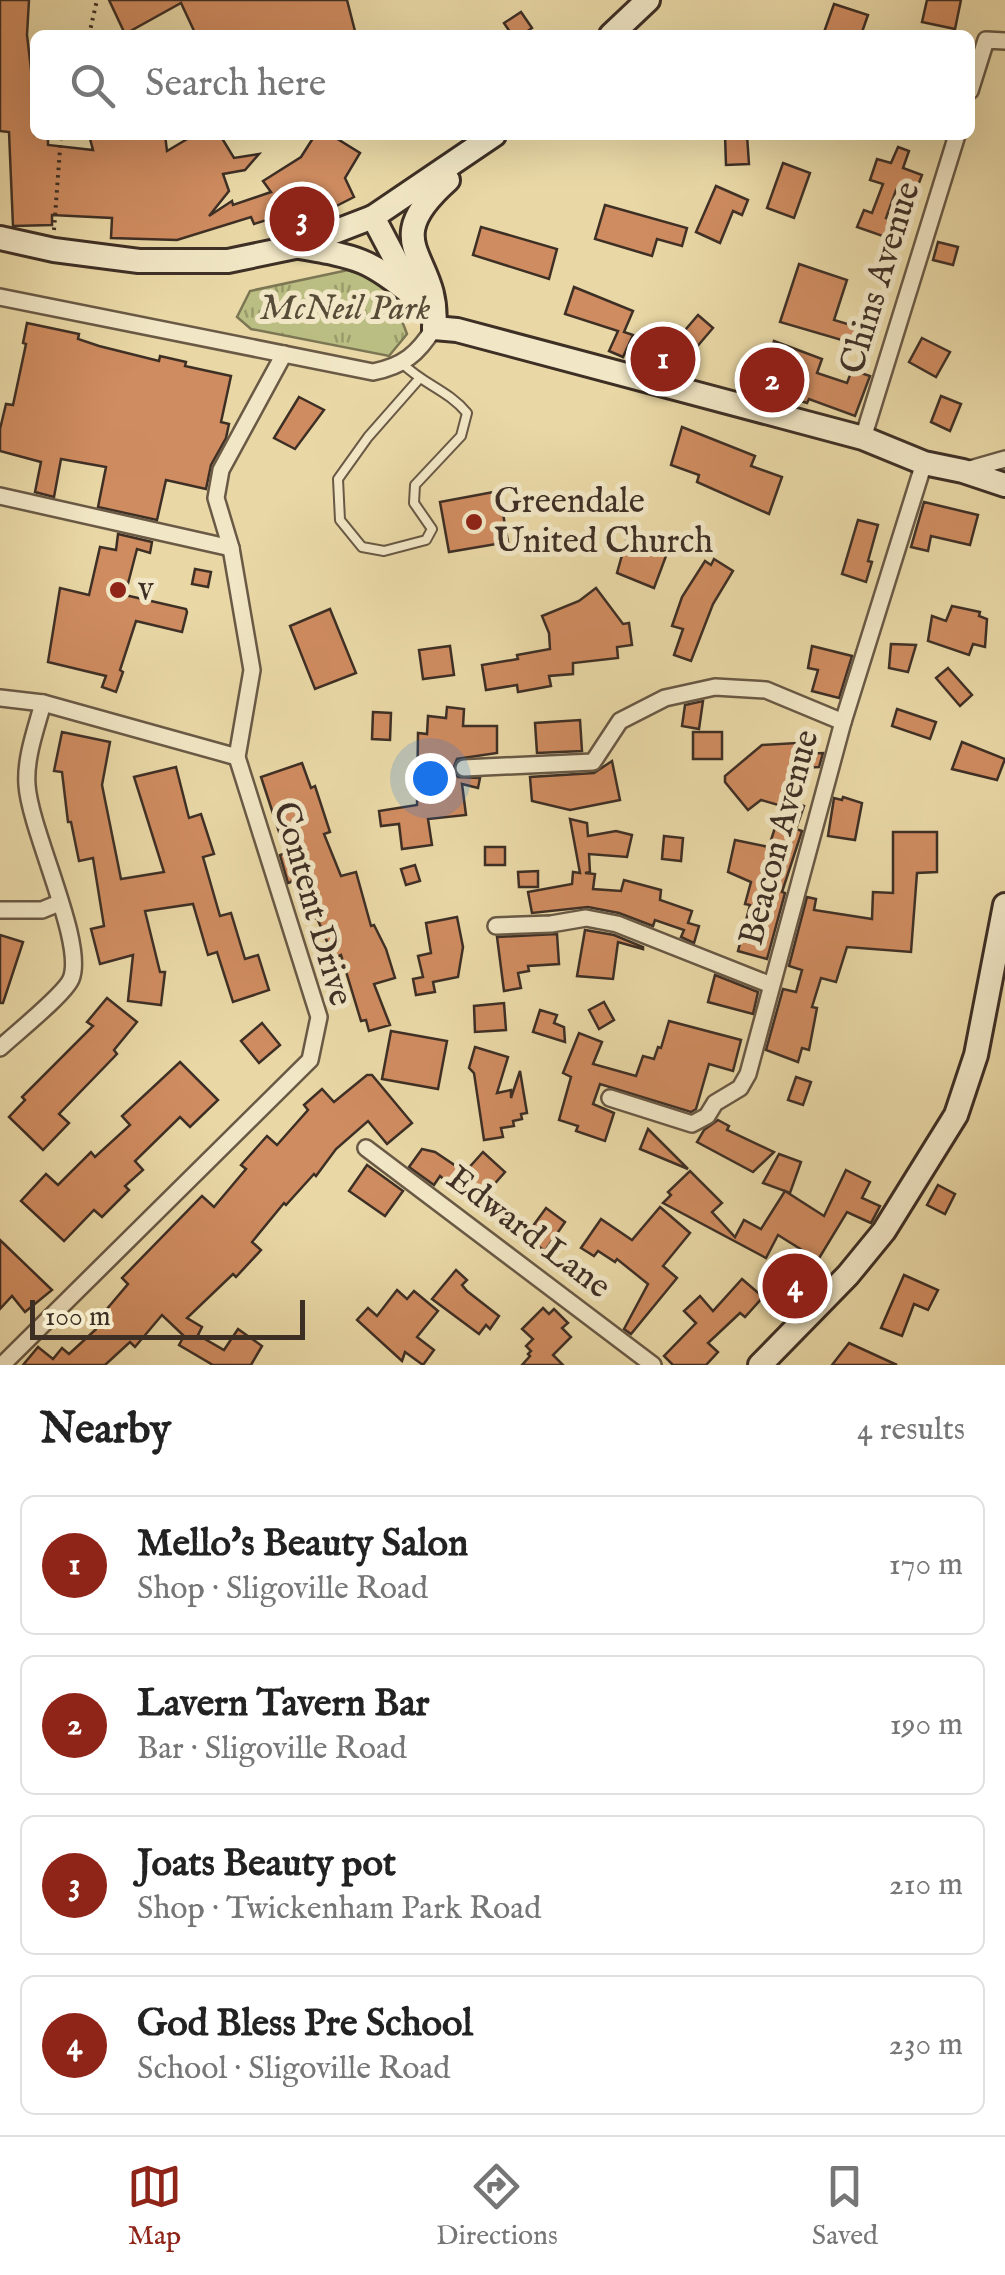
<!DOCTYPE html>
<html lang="en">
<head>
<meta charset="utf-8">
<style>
  :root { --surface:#fff; --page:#f6f6f6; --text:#222; --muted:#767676; --line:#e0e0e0; --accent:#8f2418 }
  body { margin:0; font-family:"IM FELL English",serif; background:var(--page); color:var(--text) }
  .scale { position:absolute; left:30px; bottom:25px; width:275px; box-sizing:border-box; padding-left:10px; border:5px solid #3e2f25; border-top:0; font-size:28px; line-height:35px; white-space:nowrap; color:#3e2f25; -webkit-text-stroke:8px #f1e6c5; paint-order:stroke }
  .you { position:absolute; left:430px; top:778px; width:35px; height:35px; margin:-25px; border:8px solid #fff; border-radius:50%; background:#1a73e8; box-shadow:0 0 0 15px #1a73e833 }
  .badge { display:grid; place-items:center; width:65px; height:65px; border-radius:50%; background:var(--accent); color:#fff; font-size:32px; font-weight:700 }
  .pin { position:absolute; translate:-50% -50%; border:5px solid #fff; box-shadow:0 2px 10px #0006 }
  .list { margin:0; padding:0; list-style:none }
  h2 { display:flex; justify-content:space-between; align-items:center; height:130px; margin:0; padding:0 40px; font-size:42px }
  h2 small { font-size:32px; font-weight:400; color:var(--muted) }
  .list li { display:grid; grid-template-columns:65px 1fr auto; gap:30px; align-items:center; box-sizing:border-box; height:140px; margin:0 20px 20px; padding:0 20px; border:2px solid var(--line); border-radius:15px }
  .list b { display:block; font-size:38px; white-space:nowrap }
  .list p { margin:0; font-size:32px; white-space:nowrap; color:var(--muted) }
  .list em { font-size:32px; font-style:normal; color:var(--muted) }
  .icon { flex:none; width:55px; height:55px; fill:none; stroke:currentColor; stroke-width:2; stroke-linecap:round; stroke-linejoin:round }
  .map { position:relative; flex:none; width:1005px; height:1365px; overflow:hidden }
  .search { position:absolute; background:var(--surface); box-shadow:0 10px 40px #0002; left:30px; right:30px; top:30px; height:110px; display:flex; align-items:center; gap:25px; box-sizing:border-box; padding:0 35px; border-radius:15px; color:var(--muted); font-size:38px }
  .sheet { height:770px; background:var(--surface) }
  nav { display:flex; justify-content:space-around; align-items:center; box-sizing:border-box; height:140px; border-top:2px solid var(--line); background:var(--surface); font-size:28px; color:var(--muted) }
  nav a { display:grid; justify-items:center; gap:5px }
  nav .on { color:var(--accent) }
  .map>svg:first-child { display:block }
  .grass { fill:url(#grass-tufts); stroke:#7c7654; stroke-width:2.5 }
  .building { fill:#cf8c60; stroke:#3e2f25; stroke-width:2.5 }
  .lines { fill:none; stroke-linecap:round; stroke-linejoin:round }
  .lane-casing { stroke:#695945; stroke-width:12 }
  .street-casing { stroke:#695945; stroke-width:20 }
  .secondary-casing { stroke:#3e2f25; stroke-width:28 }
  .path { stroke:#3e2f25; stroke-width:4; stroke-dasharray:2.5 5; stroke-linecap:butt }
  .lane { stroke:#f1e6c5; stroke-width:8 }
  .street { stroke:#f1e6c5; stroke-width:15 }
  .secondary { stroke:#f1e6c5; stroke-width:22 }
  .poi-dot { fill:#8f2418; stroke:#f1e6c5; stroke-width:4 }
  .labels { text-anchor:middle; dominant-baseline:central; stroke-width:10; stroke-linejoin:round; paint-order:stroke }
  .street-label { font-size:35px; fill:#3e2f25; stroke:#f1e6c5 }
  .park-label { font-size:35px; font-style:italic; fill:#574c38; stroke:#f1e6c5 }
  .poi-label { font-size:35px; fill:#3e2f25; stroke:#f1e6c5; text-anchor:start }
</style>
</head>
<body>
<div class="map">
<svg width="1005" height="1365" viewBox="0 0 1005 1365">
  <defs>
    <pattern id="grass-tufts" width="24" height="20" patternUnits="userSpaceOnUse" patternTransform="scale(2.5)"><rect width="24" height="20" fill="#bbbe83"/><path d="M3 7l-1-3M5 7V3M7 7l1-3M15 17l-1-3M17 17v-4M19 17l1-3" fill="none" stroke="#999b6b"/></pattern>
  </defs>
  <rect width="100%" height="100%" fill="#e9d8a6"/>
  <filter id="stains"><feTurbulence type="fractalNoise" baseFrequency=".002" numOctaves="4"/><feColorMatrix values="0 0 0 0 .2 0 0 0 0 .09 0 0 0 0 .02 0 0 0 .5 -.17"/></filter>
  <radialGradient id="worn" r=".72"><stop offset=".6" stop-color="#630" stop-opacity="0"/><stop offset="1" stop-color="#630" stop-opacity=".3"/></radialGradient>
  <path class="grass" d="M348 270C386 282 393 297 407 334L389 356 251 329 237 317 250 291Z"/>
  <g class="building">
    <polygon points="0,0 29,0 27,35 35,104 35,135 48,135 48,145 93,150 89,135 165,135 167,151 194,135 220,135 234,158 259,154 245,170 223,174 229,191 209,216 232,201 233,205 271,192 263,181 301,157 315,135 331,135 360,153 345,178 354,197 287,231 282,215 254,224 251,217 177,240 111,238 112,218 52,215 52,225 13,226 9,132 0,131"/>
    <polygon points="109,0 347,0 356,35 196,35 181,3 125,34"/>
    <polygon points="927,0 961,0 955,29 922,22"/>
    <polygon points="834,4 868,15 861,35 823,35"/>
    <polygon points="521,12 532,28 522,35 512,35 504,23"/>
    <polygon points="725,135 747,135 749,164 726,165"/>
    <polygon points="898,147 909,151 903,168 922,175 914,196 896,190 886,218 900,224 894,240 857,227 864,210 872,213 883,184 870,180 877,159 891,163"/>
    <polygon points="783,163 810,173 794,218 767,208"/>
    <polygon points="716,186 748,200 742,215 733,211 720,243 696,232"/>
    <polygon points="605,205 687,228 682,246 657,239 652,256 595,239"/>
    <polygon points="481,227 557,249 549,279 473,255"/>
    <polygon points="938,242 958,247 953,265 933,260"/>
    <polygon points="799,264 847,280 834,320 874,332 869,348 780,322"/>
    <polygon points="574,287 633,311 624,332 633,335 623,357 609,351 618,331 565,314"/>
    <polygon points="698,315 713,328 689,356 674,343"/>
    <polygon points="27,323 79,334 78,339 99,346 159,361 160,356 186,362 185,366 231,376 221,422 229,424 226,438 211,465 206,489 166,480 157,520 98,507 106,467 61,459 54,497 35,492 41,462 0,451 0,429 6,404 13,405 26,344 23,343"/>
    <polygon points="922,338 950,352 936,377 909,362"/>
    <polygon points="774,341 822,359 817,373 847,383 852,370 870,376 855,416 809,399 807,403 759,388"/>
    <polygon points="941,396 961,404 950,431 931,422"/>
    <polygon points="299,397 324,410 295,449 274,438"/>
    <polygon points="682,427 755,456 751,466 782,477 769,514 697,482 699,475 671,465"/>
    <polygon points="499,491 508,542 449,552 440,502"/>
    <polygon points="924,502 978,515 970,545 931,536 928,551 911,547"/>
    <polygon points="858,520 878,525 868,561 872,562 866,582 842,574"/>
    <polygon points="118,534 152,542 150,553 137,549 125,595 186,609 187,612 182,632 136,621 120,670 123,672 116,692 102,687 106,676 48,662 60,588 89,595 100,547 116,550"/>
    <polygon points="626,541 666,556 654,588 617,573"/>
    <polygon points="714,559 733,571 713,604 691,661 674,655 683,629 672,626 682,597 705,561 711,565"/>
    <polygon points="195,569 211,572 208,587 192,584"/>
    <polygon points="596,588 623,624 629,623 632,645 617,647 618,658 573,663 573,674 549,676 551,686 518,692 517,685 486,690 482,665 518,659 517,655 550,649 549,633 542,616 579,601"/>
    <polygon points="952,606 980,612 979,616 987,619 985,647 973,644 969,655 928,641 932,616 946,621"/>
    <polygon points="330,609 356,673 315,689 290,626"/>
    <polygon points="891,644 916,645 908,672 889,668"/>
    <polygon points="450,646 454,675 423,679 419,650"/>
    <polygon points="812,646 852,656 839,698 812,691 818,670 808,668"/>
    <polygon points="948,668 972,695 960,706 936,678"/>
    <polygon points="703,701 699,729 682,726 685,705"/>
    <polygon points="447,707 464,709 463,726 497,726 497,753 457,759 453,769 458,777 480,778 478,788 462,784 466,815 428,819 432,845 402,849 399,824 381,826 379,811 417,805 418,733 427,734 428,716 446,718"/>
    <polygon points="897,709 936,722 930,739 892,726"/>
    <polygon points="373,712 391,713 390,740 372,739"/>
    <polygon points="580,720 582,751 537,753 535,723"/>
    <polygon points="62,732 110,742 102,785 121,879 164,872 134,777 176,767 189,818 201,814 214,854 203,857 220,916 231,913 245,959 258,955 269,990 233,1002 217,952 208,955 193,904 145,911 160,972 165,972 161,1005 128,1001 133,955 100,964 91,929 104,926 93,858 79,861 71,822 68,822 62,772 54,771"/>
    <rect x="693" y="732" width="29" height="27"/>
    <polygon points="962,742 1005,759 997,780 952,769"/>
    <polygon points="797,743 798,754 823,753 819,767 799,768 794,802 804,806 796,829 802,831 782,892 785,893 767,959 738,951 750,905 745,904 751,882 728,872 735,840 778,849 771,840 782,806 761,800 748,810 725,782 725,776 762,745"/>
    <polygon points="612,761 620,800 570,810 532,801 530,777 594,773"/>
    <polygon points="302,763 311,788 315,786 330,832 324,834 341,876 356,872 371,926 374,925 386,949 395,978 374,984 390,1025 369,1031 366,1020 361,1021 341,955 334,958 317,918 313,919 301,878 288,883 280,855 286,853 261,777"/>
    <polygon points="843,797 862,803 855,840 828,836 834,798 842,800"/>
    <polygon points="570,819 587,823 588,836 616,831 632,835 627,857 589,854 590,872 585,873 595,874 593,889 621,891 624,880 661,890 660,900 692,911 688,923 699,926 694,943 681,937 684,930 655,920 653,926 619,913 588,907 532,913 528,892 572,884 573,872 580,873"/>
    <polygon points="893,832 937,832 937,872 917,873 911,952 847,947 836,982 821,978 812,1007 817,1008 809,1050 802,1048 798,1062 766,1050 783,989 796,992 802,970 789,966 807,897 816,899 814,910 872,919 873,892 893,893"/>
    <polygon points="664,836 683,838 681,861 662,859"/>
    <rect x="485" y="847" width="20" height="18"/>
    <polygon points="415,865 420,881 406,885 401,869"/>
    <polygon points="538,871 538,887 519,887 518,872"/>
    <polygon points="457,917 463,947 458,977 433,982 435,992 416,995 413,979 423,977 418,956 431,953 426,923"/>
    <polygon points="585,930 614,935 643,947 643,949 618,942 613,979 577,976"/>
    <polygon points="557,934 559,964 528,966 529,971 518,973 521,988 504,991 497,937"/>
    <polygon points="0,935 23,942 3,1003 0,1003"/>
    <polygon points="715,975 758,992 753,1014 708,1002"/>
    <polygon points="107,998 137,1022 114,1050 117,1054 59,1114 69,1123 43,1150 9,1117 25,1100 22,1097 93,1026 87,1022"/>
    <polygon points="604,1002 614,1020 599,1029 589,1010"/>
    <polygon points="504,1003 506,1030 475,1032 474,1006"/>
    <polygon points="540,1010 557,1015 554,1023 564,1027 565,1042 533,1032"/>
    <polygon points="669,1021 741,1040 733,1071 709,1064 696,1109 691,1112 600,1084 593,1104 614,1113 605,1141 576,1131 578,1126 559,1120 571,1077 563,1073 579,1033 602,1042 593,1064 636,1076 643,1056 654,1059 658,1047 661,1048"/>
    <polygon points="262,1023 280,1045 259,1063 241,1041"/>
    <polygon points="391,1031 447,1041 438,1089 382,1079"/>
    <polygon points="475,1047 508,1057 497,1093 511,1090 511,1098 520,1071 527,1113 521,1114 522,1119 513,1121 514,1126 501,1128 503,1137 484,1140 474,1073 469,1068"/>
    <polygon points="180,1062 218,1100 190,1127 180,1117 135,1161 143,1170 125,1186 129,1190 102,1217 94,1210 64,1241 21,1201 46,1174 58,1185 91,1152 95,1157 130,1125 122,1116"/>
    <polygon points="367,1075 372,1075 412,1123 387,1144 368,1121 336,1149 316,1176 314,1174 286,1205 284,1203 252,1242 261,1250 236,1277 233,1274 187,1318 202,1327 198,1335 224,1350 238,1329 262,1346 251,1365 213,1365 179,1345 184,1336 162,1315 135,1347 130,1342 105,1365 23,1365 38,1347 53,1359 62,1348 69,1354 105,1321 100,1317 128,1284 122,1278 202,1196 214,1207 246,1169 241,1165 267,1136 277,1145 308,1110 304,1105 322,1089 334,1102"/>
    <polygon points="796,1077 811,1082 803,1105 788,1100"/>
    <polygon points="718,1120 729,1126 727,1130 774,1152 753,1172 697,1142 704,1130"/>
    <polygon points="648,1129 688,1169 640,1149"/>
    <polygon points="422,1149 435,1152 465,1172 483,1152 505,1172 474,1207 440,1176 434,1185 409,1167"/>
    <polygon points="779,1154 801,1162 790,1193 763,1183"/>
    <polygon points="367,1165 403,1191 385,1216 349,1191"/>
    <polygon points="846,1170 870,1182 862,1198 880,1206 871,1223 847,1212 818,1260 778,1235 766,1258 663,1203 671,1195 668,1192 690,1171 722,1203 712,1212 735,1237 744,1220 761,1229 785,1191 824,1216"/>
    <polygon points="938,1185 955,1194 945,1214 927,1205"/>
    <polygon points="660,1207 690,1233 663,1266 677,1278 631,1334 624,1329 648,1284 617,1259 615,1262 598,1251 594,1256 581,1248 601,1219 632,1240"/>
    <polygon points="546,1208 565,1222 545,1251 525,1237"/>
    <polygon points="0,1240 52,1290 25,1312 12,1296 0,1309"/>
    <polygon points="804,1259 825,1275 806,1297 794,1292 787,1308 773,1298"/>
    <polygon points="456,1270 467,1280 462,1285 467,1291 499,1316 490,1329 486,1325 479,1334 432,1299"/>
    <polygon points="904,1275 938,1290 928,1310 914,1304 902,1336 881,1328"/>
    <polygon points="742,1279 763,1297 745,1317 740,1313 708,1343 718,1352 706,1365 673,1365 664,1356 696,1323 684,1311 700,1296 713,1311"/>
    <polygon points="397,1290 407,1299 414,1291 438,1311 417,1337 434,1350 423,1365 405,1352 402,1361 357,1320 368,1308 377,1316"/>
    <polygon points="543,1308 549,1314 554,1309 568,1323 562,1328 571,1337 553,1355 563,1365 522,1365 530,1356 528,1354 531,1351 526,1346 533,1339 522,1329"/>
    <polygon points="849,1343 897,1365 832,1365"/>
  </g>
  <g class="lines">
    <g class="lane-casing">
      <path id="lane" d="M403 364C423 384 449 391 467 413L461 436 415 485 414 503 432 529 426 540 384 551 362 547 340 520 338 479 368 437 419 379"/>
    </g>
    <g class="street-casing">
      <g id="street">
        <polyline points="970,91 986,40 1005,41"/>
        <path d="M0 297 373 372C403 366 418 354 434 328"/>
        <polyline points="863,438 957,135"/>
        <polyline points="963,471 1005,459"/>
        <polyline points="0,496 231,548"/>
        <polyline points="0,698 43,703 237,757"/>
        <polyline points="464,768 593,762 620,721 665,698 715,687 766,690 843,722"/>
        <polyline points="0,910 42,910 59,903"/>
        <polyline points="496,926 551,924 586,918 617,924 771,985"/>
        <path d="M0 1048C15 1034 65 994 71 979 86 944 30 831 27 785 25 758 36 729 43 703"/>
        <polyline points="610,1098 692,1124 707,1116 715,1103 740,1088 748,1074 843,722 924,463"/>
        <polyline points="366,1148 653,1365"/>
        <polyline points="2,1365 310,1060 319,1017 237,757 252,670 231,548 216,498 221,470 284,354"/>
      </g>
    </g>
    <g class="secondary-casing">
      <g id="secondary">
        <polyline points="611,35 648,0"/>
        <polyline points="373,217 412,291"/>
        <polyline points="0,238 54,250 139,261 228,261 295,247 373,217 494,135"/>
        <path d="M299 247C358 257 369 259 416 298"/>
        <polyline points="434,328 457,330 863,438 924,463 963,471 1005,485"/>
        <path d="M434 328C442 255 373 247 448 180"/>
        <polyline points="760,1365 848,1275 884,1231 956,1115 976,1055 1005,905"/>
      </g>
    </g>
    <g class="path">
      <polyline points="89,35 97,0"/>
      <polyline points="54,230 61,135"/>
    </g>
    <use href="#lane" class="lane"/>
    <use href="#street" class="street"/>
    <use href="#secondary" class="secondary"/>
  </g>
  <g class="poi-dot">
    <circle cx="474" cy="522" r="10"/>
    <circle cx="118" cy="590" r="10"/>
  </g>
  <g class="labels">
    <g class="street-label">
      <text transform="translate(881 278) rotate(-73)">Chins Avenue</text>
      <text transform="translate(780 838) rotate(-75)">Beacon Avenue</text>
      <text transform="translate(312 904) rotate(74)">Content Drive</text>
      <text transform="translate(528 1233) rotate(37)">Edward Lane</text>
    </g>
    <g class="park-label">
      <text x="345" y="309">McNeil Park</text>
    </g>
    <g class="poi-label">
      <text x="494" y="502">Greendale<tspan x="494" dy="40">United Church</tspan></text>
      <text x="138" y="590">v</text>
    </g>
  </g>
  <rect width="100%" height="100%" filter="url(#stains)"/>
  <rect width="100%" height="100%" fill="url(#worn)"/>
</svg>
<div class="scale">100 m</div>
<div class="you"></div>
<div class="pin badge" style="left:663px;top:359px">1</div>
<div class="pin badge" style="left:772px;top:380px">2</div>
<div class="pin badge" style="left:302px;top:219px">3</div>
<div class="pin badge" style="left:795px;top:1286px">4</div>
<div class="search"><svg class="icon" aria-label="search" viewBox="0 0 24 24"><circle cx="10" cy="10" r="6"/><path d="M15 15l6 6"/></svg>Search here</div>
</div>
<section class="sheet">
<h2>Nearby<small>4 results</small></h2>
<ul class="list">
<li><span class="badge">1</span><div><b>Mello's Beauty Salon</b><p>Shop · Sligoville Road</p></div><em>170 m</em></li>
<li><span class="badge">2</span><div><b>Lavern Tavern Bar</b><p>Bar · Sligoville Road</p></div><em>190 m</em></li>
<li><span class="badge">3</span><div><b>Joats Beauty pot</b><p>Shop · Twickenham Park Road</p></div><em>210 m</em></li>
<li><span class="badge">4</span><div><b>God Bless Pre School</b><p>School · Sligoville Road</p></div><em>230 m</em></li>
</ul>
</section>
<nav>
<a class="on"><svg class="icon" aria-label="map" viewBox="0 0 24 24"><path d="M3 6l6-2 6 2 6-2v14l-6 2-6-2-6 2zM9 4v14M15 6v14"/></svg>Map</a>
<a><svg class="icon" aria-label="directions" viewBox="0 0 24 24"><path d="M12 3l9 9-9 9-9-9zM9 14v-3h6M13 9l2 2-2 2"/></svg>Directions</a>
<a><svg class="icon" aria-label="saved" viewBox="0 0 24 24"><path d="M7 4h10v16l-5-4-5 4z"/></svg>Saved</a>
</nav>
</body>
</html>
